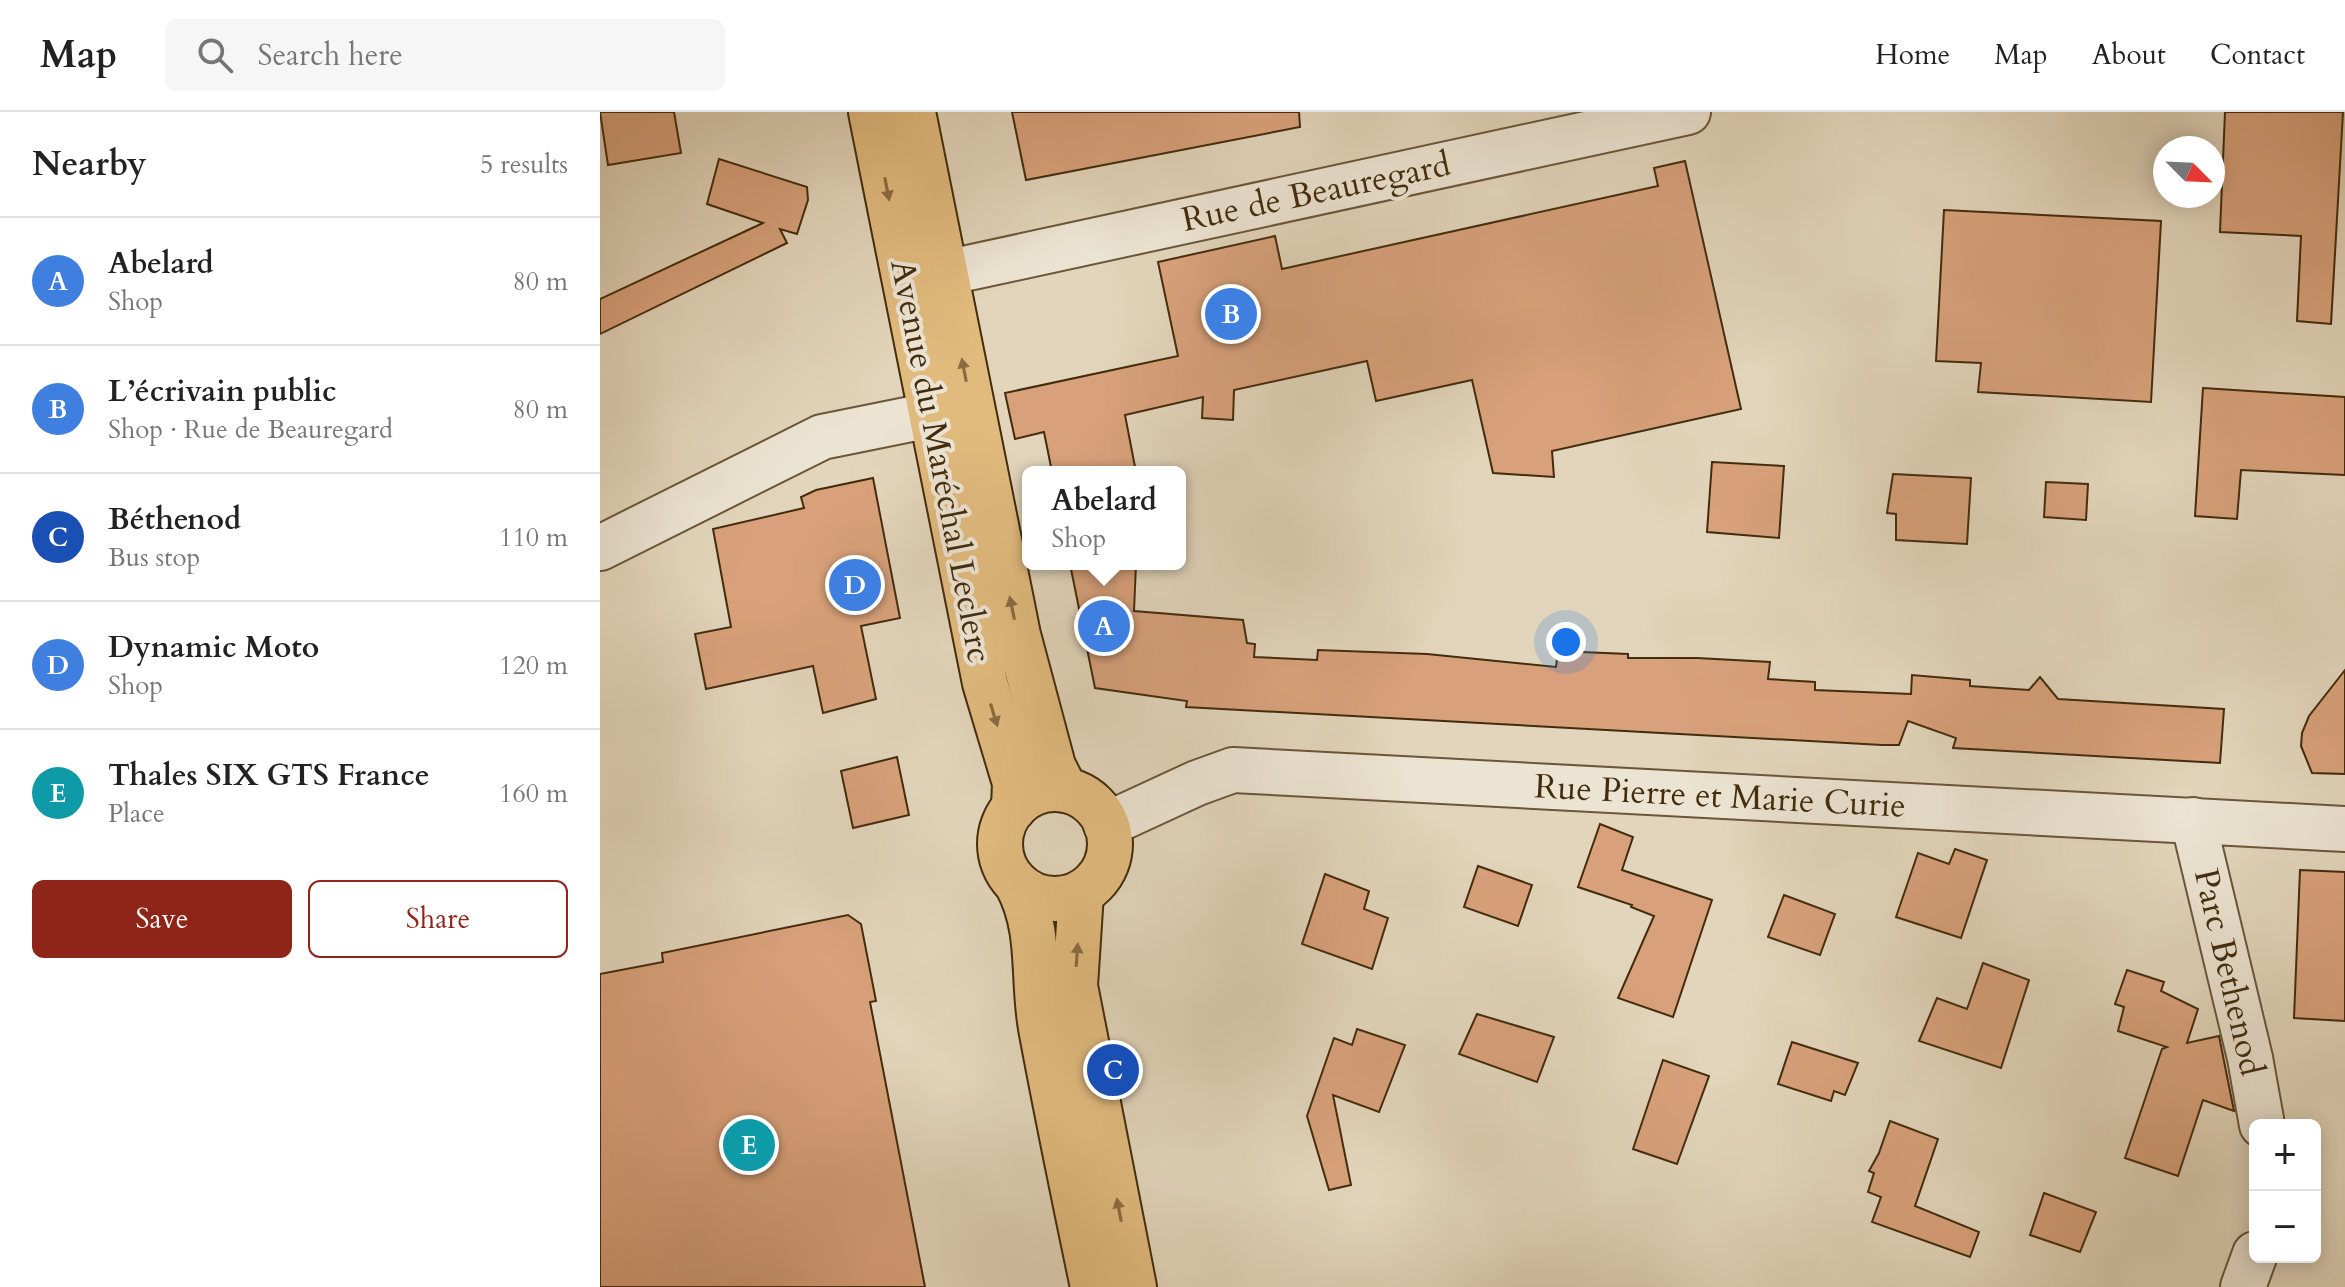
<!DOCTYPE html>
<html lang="en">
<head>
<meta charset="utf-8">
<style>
  :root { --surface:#fff; --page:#f6f6f6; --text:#222; --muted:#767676; --line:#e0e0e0; --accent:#8f2418 }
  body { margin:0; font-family:Cardo,serif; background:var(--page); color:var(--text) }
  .controls { position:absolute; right:24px; bottom:24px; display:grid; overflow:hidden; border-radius:12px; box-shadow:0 4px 20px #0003 }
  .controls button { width:72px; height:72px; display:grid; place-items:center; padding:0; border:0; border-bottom:2px solid var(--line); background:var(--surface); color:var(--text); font:40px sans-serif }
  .compass { position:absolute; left:1553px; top:24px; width:72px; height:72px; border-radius:50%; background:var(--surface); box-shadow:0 4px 20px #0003; rotate:114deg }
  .you { position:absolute; left:966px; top:530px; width:28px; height:28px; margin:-20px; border:6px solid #fff; border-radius:50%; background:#1a73e8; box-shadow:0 0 0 12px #1a73e833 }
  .badge { display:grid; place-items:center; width:52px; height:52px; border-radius:50%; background:var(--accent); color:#fff; font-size:26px; font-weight:700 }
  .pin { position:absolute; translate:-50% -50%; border:4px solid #fff; box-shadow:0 2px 8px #0006 }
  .popup { position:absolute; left:422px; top:354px; width:164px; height:104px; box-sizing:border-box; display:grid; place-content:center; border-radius:12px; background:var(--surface); filter:drop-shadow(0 2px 6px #0005); font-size:26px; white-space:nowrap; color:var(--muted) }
  .popup b { font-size:30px; color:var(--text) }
  .popup::after { content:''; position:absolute; left:50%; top:100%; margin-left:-16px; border:16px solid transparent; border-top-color:var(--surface) }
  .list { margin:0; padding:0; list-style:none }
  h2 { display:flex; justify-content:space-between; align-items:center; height:104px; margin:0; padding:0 32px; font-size:34px }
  h2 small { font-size:26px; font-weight:400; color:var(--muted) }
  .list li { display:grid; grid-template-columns:52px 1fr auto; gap:24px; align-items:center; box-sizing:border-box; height:128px; padding:0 32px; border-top:2px solid var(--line) }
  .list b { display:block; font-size:30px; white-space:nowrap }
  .list p { margin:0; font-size:26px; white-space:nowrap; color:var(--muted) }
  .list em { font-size:26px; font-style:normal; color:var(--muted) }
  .actions { display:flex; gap:16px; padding:24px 32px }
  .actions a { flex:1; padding:18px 0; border:2px solid var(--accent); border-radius:12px; text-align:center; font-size:28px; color:var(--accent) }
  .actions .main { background:var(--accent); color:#fff }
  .icon { flex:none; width:44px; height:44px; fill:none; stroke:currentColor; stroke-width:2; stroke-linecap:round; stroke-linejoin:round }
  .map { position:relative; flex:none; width:1745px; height:1175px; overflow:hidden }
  header { display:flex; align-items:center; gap:48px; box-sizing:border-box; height:112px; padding:0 40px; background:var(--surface); border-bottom:2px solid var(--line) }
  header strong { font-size:38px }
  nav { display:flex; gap:44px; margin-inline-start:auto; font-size:28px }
  .search { width:560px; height:72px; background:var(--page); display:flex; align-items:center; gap:20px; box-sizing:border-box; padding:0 28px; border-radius:12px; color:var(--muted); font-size:30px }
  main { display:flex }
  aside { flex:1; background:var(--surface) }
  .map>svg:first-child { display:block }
  .building { fill:#d8a17b; stroke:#432c0d; stroke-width:2 }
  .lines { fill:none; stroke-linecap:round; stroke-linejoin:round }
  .minor-casing { stroke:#6b5638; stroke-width:48 }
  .major-casing { stroke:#432c0d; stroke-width:48 }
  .minor { stroke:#ece4d3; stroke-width:44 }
  .major { stroke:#e1ba7e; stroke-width:44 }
  .oneway { fill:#8a6c40 }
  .labels { text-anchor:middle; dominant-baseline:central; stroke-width:8; stroke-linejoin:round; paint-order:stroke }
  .street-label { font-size:34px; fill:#432c0d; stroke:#ece4d3 }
</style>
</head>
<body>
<header>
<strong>Map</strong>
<div class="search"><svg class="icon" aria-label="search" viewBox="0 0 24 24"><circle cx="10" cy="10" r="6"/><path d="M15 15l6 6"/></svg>Search here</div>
<nav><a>Home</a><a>Map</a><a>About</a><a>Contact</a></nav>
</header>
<main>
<aside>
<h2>Nearby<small>5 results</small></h2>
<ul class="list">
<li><span class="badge" style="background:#3f7fe0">A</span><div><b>Abelard</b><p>Shop</p></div><em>80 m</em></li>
<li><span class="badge" style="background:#3f7fe0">B</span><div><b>L’écrivain public</b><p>Shop · Rue de Beauregard</p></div><em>80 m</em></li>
<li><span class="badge" style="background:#1a4fb4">C</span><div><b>Béthenod</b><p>Bus stop</p></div><em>110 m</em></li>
<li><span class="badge" style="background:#3f7fe0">D</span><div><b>Dynamic Moto</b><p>Shop</p></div><em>120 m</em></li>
<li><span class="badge" style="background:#0f9aa8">E</span><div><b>Thales SIX GTS France</b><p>Place</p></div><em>160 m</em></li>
</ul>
<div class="actions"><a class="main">Save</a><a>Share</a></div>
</aside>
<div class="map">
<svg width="1745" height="1175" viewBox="0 0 1745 1175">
  <rect width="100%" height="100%" fill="#e2d5bb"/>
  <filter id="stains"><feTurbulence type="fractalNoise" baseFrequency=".0025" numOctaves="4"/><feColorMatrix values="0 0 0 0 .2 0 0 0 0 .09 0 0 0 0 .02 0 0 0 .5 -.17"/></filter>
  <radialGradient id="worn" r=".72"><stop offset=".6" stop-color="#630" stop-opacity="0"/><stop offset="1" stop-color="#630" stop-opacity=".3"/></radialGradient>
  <g class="building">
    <polygon points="0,0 74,0 81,41 8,53"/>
    <polygon points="412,0 699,0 700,15 426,68"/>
    <polygon points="1625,0 1743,0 1731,212 1697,209 1701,124 1620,120"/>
    <polygon points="119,47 207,75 208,88 197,122 180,117 187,131 0,222 0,187 163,111 107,92"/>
    <polygon points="1085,49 1141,297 952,339 954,365 893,361 872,268 776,289 767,249 634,278 633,308 602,306 603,285 525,303 536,360 452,360 444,320 415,327 405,281 578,244 558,150 675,124 682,157 1058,74 1054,56"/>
    <polygon points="1344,98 1561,109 1551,290 1378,280 1381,251 1336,249"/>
    <polygon points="1603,276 1745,285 1745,363 1641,358 1637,407 1595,404"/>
    <polygon points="1112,350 1184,354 1179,426 1107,420"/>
    <polygon points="1293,362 1371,366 1367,432 1296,428 1296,402 1287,401"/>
    <polygon points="273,366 300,506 261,514 276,587 223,601 213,554 106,577 95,522 131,515 113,417 204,396 201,385 216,378"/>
    <polygon points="1446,370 1488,372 1486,408 1444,405"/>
    <polygon points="470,452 536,452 534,499 643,508 647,531 655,532 654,545 717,548 718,538 827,542 956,555 958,539 1028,542 1028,546 1097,546 1170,550 1168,567 1215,570 1215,578 1311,582 1312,563 1370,568 1370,574 1429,578 1440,565 1458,587 1624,597 1620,651 1353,636 1356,626 1308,609 1299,633 1282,633 586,595 587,589 495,576"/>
    <polygon points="1745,558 1745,662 1712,661 1701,634 1702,621 1709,604"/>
    <polygon points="297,645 309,703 253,716 241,659"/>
    <polygon points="1000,712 1033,725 1022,758 1112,788 1073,905 1018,886 1054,804 1031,795 1032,793 978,775"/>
    <polygon points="1355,737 1387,748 1361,826 1296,805 1318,741 1349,752"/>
    <polygon points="878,754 932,773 918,814 864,795"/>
    <polygon points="1700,758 1745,760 1745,909 1694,906"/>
    <polygon points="725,762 769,779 764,797 788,806 772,857 702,832"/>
    <polygon points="1184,783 1235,802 1220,843 1168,825"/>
    <polygon points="248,803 261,812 276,889 270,890 325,1175 0,1175 0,862 63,850 62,841"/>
    <polygon points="1383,851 1429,868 1401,956 1319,929 1337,886 1367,897"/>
    <polygon points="1527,858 1564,870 1561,879 1598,897 1587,931 1619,924 1634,999 1603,988 1578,1064 1525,1046 1562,937 1567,935 1518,919 1524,895 1515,892"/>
    <polygon points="877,902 954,925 937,970 859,942"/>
    <polygon points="757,917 805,933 779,1000 733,983 751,1073 729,1078 707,1004 734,926 752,933"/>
    <polygon points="1192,930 1258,951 1245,983 1234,979 1231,989 1178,972"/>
    <polygon points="1063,948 1109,964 1077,1052 1033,1037"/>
    <polygon points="1290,1009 1338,1027 1315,1094 1379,1120 1370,1145 1272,1110 1281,1085 1268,1080 1274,1061 1269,1059 1279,1041"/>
    <polygon points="1444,1081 1496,1100 1480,1140 1430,1123"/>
  </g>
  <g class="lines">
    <g class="minor-casing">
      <g id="minor">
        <polyline points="307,163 345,161 1088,0"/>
        <polyline points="0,436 222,325 311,307 370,304"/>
        <polyline points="1593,708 1650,946 1662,1013"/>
        <polyline points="506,713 597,671 633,658 1745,717"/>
        <polyline points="1643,1175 1655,1142"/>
      </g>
    </g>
    <g class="major-casing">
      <g id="major">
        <polyline points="271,0 385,571 415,671 414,696"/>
        <polyline points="313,0 418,523 453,654 465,678"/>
        <circle cx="455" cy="732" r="55"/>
        <path d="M417 772C442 819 432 865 441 916 457 1002 475 1089 493 1175"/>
        <polyline points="481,781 475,874 534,1175"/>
      </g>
    </g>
    <use href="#minor" class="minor"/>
    <use href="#major" class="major"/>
  </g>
  <defs><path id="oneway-solid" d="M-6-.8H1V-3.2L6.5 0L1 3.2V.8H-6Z" transform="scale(2)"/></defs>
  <g class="oneway">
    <use href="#oneway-solid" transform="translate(287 77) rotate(79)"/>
    <use href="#oneway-solid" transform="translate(364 258) rotate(-101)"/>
    <use href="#oneway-solid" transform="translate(412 496) rotate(-102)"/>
    <use href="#oneway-solid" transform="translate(394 603) rotate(73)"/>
    <use href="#oneway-solid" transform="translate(477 843) rotate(-86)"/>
    <use href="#oneway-solid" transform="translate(519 1098) rotate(-101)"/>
  </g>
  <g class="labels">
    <g class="street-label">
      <text transform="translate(716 80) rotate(-12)">Rue de Beauregard</text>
      <text transform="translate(341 349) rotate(79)">Avenue du Maréchal Leclerc</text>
      <text transform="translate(1120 684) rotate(3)">Rue Pierre et Marie Curie</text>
      <text transform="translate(1629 860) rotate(77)">Parc Bethenod</text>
    </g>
  </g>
  <rect width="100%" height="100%" filter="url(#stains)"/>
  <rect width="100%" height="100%" fill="url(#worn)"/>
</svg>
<div class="controls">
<button>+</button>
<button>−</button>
</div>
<svg class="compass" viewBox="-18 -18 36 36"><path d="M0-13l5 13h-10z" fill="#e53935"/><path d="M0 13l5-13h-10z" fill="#767676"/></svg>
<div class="you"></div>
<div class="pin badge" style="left:504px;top:514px;background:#3f7fe0">A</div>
<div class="popup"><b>Abelard</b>Shop</div>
<div class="pin badge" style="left:631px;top:202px;background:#3f7fe0">B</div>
<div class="pin badge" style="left:513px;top:958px;background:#1a4fb4">C</div>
<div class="pin badge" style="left:255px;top:473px;background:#3f7fe0">D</div>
<div class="pin badge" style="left:149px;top:1033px;background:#0f9aa8">E</div>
</div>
</main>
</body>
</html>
